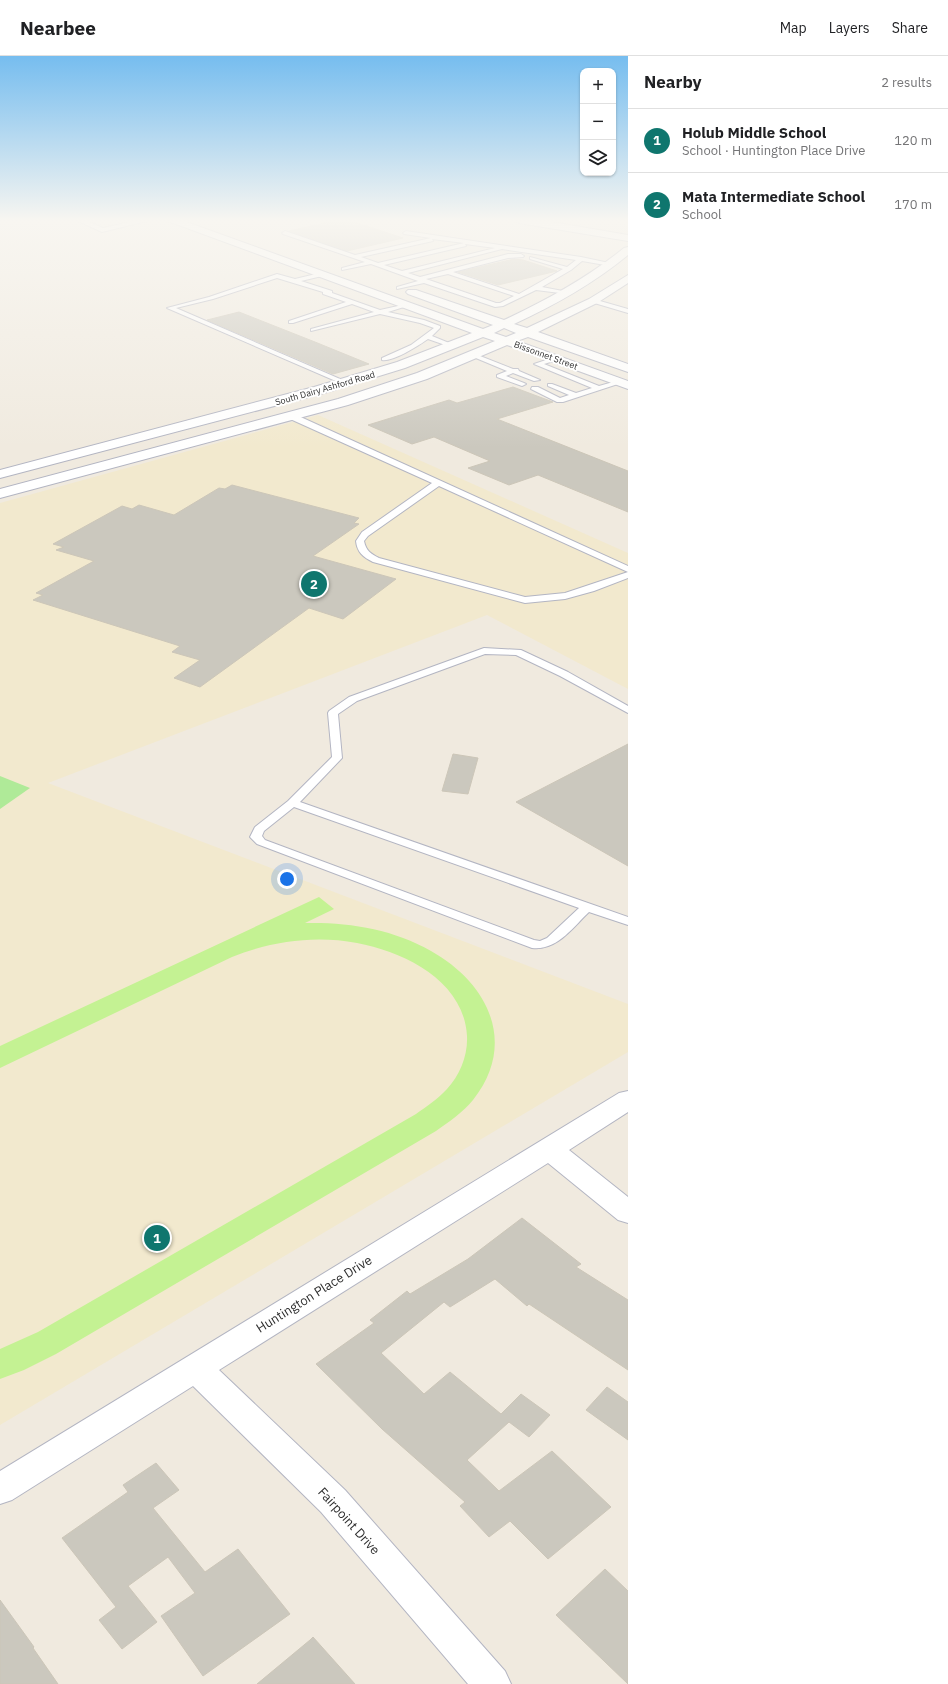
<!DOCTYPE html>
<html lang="en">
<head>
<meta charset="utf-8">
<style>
  :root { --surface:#fff; --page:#f6f6f6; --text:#202124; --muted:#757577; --line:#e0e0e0; --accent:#0f766e }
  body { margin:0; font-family:"IBM Plex Sans",sans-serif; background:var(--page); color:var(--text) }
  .controls { position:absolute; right:12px; top:12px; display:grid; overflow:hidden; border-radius:8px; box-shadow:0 1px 3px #0004 }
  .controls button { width:36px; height:36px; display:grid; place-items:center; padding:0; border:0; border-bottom:1px solid var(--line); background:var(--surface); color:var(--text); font:20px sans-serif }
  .you { position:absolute; left:287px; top:823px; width:14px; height:14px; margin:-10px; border:3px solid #fff; border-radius:50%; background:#1a73e8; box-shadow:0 0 0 6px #1a73e833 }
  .badge { display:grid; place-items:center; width:26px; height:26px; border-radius:50%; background:var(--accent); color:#fff; font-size:13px; font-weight:700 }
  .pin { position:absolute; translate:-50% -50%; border:2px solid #fff; box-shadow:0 1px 4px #0006 }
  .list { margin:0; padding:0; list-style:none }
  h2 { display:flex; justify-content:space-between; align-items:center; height:52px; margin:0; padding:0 16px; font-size:17px }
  h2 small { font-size:13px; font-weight:400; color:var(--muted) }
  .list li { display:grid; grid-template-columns:26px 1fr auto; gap:12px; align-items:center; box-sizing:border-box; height:64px; padding:0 16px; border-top:1px solid var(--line) }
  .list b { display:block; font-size:15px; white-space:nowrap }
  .list p { margin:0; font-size:13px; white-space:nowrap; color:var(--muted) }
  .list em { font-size:13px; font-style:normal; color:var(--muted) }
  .icon { flex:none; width:22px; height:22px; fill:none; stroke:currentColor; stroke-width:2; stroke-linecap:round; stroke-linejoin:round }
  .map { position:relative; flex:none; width:628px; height:1628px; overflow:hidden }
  header { display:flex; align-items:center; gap:24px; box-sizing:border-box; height:56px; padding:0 20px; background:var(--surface); border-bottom:1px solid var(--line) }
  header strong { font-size:19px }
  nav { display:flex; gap:22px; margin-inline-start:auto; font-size:14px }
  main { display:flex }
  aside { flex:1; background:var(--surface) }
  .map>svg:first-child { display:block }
  .education { fill:#f2e9ce }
  .green { fill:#afea98 }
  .pitch { fill:#c4f293 }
  .building { fill:#cbc8be; stroke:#ccc6b8 }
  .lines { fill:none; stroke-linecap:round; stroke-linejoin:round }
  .lane-casing { stroke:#b3b5c2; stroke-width:2 }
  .street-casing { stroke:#b3b5c2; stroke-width:2 }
  .secondary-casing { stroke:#b3b5c2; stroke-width:2 }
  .lane { fill:#fff; fill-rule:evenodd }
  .street { fill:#fff; fill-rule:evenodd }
  .secondary { fill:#fff; fill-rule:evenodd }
  .labels { text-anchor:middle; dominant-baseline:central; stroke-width:4; stroke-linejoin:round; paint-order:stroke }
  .far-street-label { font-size:9px; fill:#2e2e2e; stroke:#fff }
  .near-street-label { font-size:13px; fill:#2e2e2e; stroke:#fff }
</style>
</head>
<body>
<header>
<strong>Nearbee</strong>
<nav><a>Map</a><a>Layers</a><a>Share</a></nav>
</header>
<main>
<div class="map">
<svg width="628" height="1628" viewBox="0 0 628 1628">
  <rect width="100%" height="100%" fill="#f0eadf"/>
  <polygon class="education" points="318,359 628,497 628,633 487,559 48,727 628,948 628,996 0,1369 0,447"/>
  <polygon class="green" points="0,720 30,732 0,753"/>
  <path class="pitch" d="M319 841 334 853 305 867C348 866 393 873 431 895 488 927 518 987 473 1044 463 1056 449 1066 436 1075L56 1298 24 1314 0 1323V1293L38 1276 416 1058C427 1050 438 1043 447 1033 460 1019 468 999 467 980 464 925 405 896 357 887 315 879 272 885 232 901L0 1012V990Z"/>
  <g class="building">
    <polygon points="338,164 348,164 403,182 347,195 289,175"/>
    <polygon points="514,203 523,204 557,215 498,229 458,216"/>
    <polygon points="239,256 315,286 369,308 333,318 207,264"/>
    <polygon points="513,331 553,346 497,363 628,415 628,456 538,419 509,429 468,412 490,405 434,381 412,388 368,369 449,344 457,347"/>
    <polygon points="232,429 359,462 354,467 359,468 313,500 396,523 343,563 309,552 200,631 174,622 200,604 172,596 180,590 33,544 43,539 36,537 94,505 56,494 64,491 53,488 122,450 132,453 139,449 174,459 219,432 225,433"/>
    <polygon points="628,688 628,810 516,746"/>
    <polygon points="453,698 478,702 468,738 442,735"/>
    <polygon points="522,1162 581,1208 576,1211 628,1244 628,1314 529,1248 527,1250 495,1223 450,1251 444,1246 381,1297 424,1338 450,1316 501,1358 521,1338 550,1359 529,1381 509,1366 467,1404 499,1435 552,1395 611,1451 548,1503 510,1465 489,1481 460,1450 465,1446 382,1373 316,1308 374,1267 370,1264 407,1235 410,1238 468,1203"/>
    <polygon points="607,1331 628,1346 628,1384 586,1354"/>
    <polygon points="156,1407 179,1434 153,1452 205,1516 238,1493 290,1558 203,1620 161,1560 195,1537 168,1501 128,1530 157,1566 122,1593 99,1564 116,1551 62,1482 128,1436 123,1429"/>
    <polygon points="605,1513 628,1535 628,1628 556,1559"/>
    <polygon points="0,1544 34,1591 33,1592 58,1628 0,1628"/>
    <polygon points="313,1581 355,1628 257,1628 310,1584"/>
  </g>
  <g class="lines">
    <g class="lane-casing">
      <g id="lane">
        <polygon points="76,164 84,164 103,172 139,164 151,164 102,176"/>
        <path d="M285 175 355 199 431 182 404 178 403 177 406 175 581 201 614 208 611 210 582 205 571 214 542 231 568 236V238L536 234 503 250 495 251 424 227 397 233V231L418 225 371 208 342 214V212L365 206 283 178 282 177ZM432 183 464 187 378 207 361 201 433 185ZM465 188 495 192 402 215 384 209 466 190ZM502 193 576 204 567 211 530 201V203L563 213 519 238 453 216 508 202 523 201 524 200 521 198H508L420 221 408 217ZM448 218 514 240 500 247H496L426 223Z"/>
        <path d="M320 217 322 218V220L301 225 332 235V237L380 254 407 248V250L388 256 424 264 440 270V272L432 280 454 289 451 291 428 283C418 290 393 306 382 304V302L411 289 434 272 420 267 380 258 311 275V273L374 256 352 248 293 267H289V265L346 246 323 238V236L277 222 213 243 176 252 347 326 349 327 345 329 167 252 209 241 277 218 295 223Z"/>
        <polygon points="593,243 628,253 628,257 591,246 590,245"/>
        <polygon points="471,298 475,298 513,313 518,313 519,315 540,324 534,325 513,317 506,320 524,327 526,328 522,330 497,321 497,319 507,315 471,300"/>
        <polygon points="555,301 558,303 557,304 544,308 599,330 620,324 624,326 563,346 557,346 531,333 532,331 538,331 560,342 569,339 548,330 548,328 552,328 576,337 592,332 534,308"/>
        <path d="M288 358H294L628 510V516L439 430 368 480 364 485C366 495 371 498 379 502L525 541 565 537 628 516V522L594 535 565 543 525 547 373 506C363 501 357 496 356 485L362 476 432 427 288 362Z"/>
        <path d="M484 592 521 594 568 616 628 650V657L560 620 516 599 485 598 357 645 338 658 342 702 300 746 628 861V869L589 856C573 871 557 895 532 892L257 788 250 781 255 771 288 745 332 701 328 657 329 655 349 641ZM294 751 579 852 547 882 540 885 534 884 265 784 262 780 264 775Z"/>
      </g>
    </g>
    <g class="street-casing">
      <g id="street">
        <polygon points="514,164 540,164 628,179 628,185 519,167"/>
        <polygon points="628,1035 628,1056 569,1094 628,1141 628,1167 618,1164 548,1107 219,1314 345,1434 505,1615 511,1628 468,1628 321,1456 193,1330 12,1444 0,1448 0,1415 619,1037"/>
      </g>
    </g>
    <g class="secondary-casing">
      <path id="secondary" d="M165 164H181L483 273 493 269 408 238 406 236 408 234H416L504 264C547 244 587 222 624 192L628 191V199C593 228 555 249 514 268L527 272 589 243 628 219V227L597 247 538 276 628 308V316L528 281 517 285 628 325V333L507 289 427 323 348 349 0 442V433L338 343 417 317 495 285 483 281 405 312 324 337 0 422V414L314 331 397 306 472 277ZM504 272 516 277 506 281 494 277Z"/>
    </g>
    <use href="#lane" class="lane"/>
    <use href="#street" class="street"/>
    <use href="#secondary" class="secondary"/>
  </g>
  <linearGradient id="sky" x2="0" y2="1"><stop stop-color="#76bdef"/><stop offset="0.42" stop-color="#f8f6f1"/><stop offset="1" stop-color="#f8f6f1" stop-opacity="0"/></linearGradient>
  <rect width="628" height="392" fill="url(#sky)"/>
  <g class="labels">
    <g class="far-street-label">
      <text transform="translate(546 299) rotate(20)">Bissonnet Street</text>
      <text transform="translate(325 332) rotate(-16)">South Dairy Ashford Road</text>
    </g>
    <g class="near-street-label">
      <text transform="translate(314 1238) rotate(-32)">Huntington Place Drive</text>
      <text transform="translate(349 1465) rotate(48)">Fairpoint Drive</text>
    </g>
  </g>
</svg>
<div class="controls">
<button>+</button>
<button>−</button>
<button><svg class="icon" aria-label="layers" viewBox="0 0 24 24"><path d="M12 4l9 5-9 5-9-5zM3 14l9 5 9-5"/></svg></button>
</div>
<div class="you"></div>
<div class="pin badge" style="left:157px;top:1182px">1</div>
<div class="pin badge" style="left:314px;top:528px">2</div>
</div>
<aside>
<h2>Nearby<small>2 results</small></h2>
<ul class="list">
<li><span class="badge">1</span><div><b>Holub Middle School</b><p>School · Huntington Place Drive</p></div><em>120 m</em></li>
<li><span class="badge">2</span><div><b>Mata Intermediate School</b><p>School</p></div><em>170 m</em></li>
</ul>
</aside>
</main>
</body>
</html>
